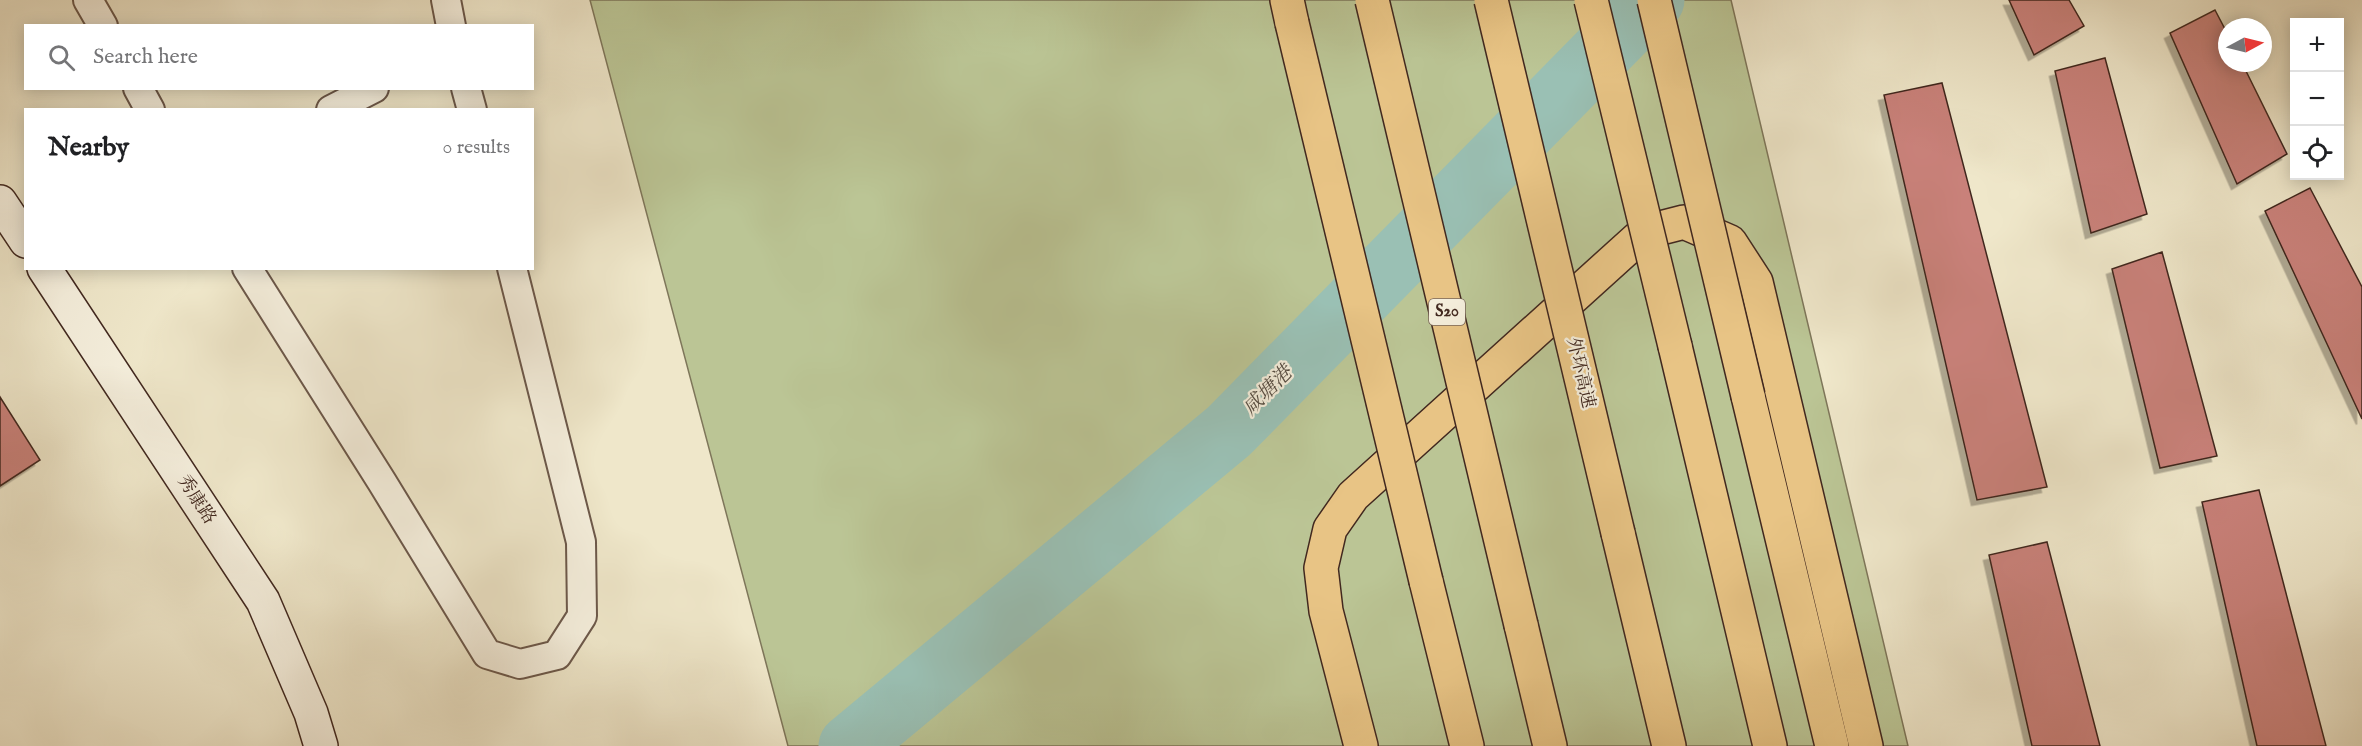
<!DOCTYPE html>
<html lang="en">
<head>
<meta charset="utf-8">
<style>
  :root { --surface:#fff; --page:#f2f2f2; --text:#202124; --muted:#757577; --line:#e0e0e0 }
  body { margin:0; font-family:"IM FELL English","Noto Serif SC",serif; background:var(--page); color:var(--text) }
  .controls { position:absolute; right:18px; top:18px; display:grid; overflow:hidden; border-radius:0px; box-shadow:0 3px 15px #0003 }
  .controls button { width:54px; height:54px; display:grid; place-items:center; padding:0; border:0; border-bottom:2px solid var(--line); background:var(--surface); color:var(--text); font:30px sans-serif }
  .compass { position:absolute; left:2218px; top:18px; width:54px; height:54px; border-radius:50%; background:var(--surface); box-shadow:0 3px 15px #0003; rotate:83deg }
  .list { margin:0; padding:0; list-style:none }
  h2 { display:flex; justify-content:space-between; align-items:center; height:78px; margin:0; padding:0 24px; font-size:26px }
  h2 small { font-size:20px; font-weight:400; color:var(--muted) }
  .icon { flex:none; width:33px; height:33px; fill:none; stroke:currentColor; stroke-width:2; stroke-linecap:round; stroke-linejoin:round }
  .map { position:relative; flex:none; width:2362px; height:746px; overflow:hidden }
  .search { position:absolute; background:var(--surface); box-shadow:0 3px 15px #0003; left:24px; top:24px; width:510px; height:66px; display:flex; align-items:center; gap:15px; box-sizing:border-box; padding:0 21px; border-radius:0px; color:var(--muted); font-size:22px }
  .panel { position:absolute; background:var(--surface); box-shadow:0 3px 15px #0003; left:24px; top:108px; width:510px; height:162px; border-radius:0px }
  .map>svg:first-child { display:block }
  .green { fill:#bbc595; stroke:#7e765a; stroke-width:1.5 }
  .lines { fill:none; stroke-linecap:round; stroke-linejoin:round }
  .river { stroke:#9ac0b4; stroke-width:63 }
  .building { fill:#c9817a; stroke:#41281f; stroke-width:1.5; filter:url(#shadow) }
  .street-casing { stroke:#6c584a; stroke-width:32 }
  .secondary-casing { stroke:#41281f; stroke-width:36 }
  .highway-casing { stroke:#41281f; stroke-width:36 }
  .street { stroke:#f5efdd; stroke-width:28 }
  .secondary { stroke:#f5efdd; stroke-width:33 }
  .highway { stroke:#e8c485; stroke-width:33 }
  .highway-bridge-casing { stroke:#41281f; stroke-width:36; stroke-linecap:butt }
  .highway-bridge { stroke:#e8c485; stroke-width:33 }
  .labels { text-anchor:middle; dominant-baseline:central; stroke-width:4.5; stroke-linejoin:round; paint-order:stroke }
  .shield { fill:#f5efdd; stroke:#776458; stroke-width:1.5 }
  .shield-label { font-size:16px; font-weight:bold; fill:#41281f }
  .street-label { font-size:18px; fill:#41281f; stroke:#f5efdd }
  .water-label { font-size:20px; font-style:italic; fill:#574e44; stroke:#f5efdd }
</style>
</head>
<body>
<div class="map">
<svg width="2362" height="746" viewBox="0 0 2362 746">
  <defs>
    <filter id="shadow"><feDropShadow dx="-5.5" dy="5.5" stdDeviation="0" flood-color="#0004"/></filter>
  </defs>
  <rect width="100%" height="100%" fill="#efe7ca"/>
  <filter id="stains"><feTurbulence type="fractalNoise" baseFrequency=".00333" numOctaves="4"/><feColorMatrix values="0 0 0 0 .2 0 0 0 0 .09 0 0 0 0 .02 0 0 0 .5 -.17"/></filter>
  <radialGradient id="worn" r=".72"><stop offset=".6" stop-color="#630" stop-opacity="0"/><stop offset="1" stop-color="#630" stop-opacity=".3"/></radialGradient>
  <polygon class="green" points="590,0 1731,0 1908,746 788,746"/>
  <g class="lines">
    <polyline class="river" points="850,746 1229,431 1653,0"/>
  </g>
  <g class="building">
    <polygon points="2009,0 2069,0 2084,26 2034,55"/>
    <polygon points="2215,10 2227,33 2227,63 2242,63 2287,154 2237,184 2170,33"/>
    <polygon points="2105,58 2147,214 2091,233 2055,71"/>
    <polygon points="1942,83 2047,487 1977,500 1884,95"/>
    <polygon points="2310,188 2362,287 2362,419 2265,211"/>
    <polygon points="2162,252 2217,456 2160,468 2112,269"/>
    <polygon points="0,397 40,460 0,486"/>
    <polygon points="2259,490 2326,746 2257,746 2202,502"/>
    <polygon points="2047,542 2100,746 2032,746 1989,555"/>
  </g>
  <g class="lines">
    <g class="street-casing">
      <g id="street">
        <polyline points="88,0 103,26"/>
        <polyline points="446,0 451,26"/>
        <polyline points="138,88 150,110"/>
        <polyline points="466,88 472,110"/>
        <polyline points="331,110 374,88"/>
        <polyline points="247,268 382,482 487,654 520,664 557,655 582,616 581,542 512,268"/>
      </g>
    </g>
    <g class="secondary-casing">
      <g id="secondary">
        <polyline points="0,202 26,241"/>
        <polyline points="44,268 263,601 311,713 321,746"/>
      </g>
    </g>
    <g class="highway-casing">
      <g id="highway">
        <polyline points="1287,0 1292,23"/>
        <polyline points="1675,346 1770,746"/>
        <polyline points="1748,396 1832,746"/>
        <polyline points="1618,533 1669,746"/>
        <polyline points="1426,581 1467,746"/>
        <polyline points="1521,625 1550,746"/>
        <polyline points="1361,746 1326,611 1321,568 1330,529 1353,496 1645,232 1684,222 1730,242 1756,282 1866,746"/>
      </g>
    </g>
    <use href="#street" class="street"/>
    <use href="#secondary" class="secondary"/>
    <use href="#highway" class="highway"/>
    <g class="highway-bridge-casing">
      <g id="highway-bridge">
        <polyline points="1372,0 1521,625"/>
        <polyline points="1491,0 1618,533"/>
        <polyline points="1591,0 1675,346"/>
        <polyline points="1654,0 1748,396"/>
        <polyline points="1292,23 1426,581"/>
      </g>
    </g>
    <use href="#highway-bridge" class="highway-bridge"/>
  </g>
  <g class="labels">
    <rect class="shield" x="1429" y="299" width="36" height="26" rx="4.5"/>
    <g class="shield-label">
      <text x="1447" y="312">S20</text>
    </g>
    <g class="street-label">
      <text transform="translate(1580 373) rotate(77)">外环高速</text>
      <text transform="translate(196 500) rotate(57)">秀康路</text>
    </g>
    <g class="water-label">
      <text transform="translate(1268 391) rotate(-45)">咸塘港</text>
    </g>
  </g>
  <rect width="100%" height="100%" filter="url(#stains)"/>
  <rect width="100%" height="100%" fill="url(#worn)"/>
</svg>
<div class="controls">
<button>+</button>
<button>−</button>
<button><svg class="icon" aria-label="locate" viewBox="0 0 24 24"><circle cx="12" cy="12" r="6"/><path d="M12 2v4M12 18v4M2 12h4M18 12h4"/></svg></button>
</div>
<svg class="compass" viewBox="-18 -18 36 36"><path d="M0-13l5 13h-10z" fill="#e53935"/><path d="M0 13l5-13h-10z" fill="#757577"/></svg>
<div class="search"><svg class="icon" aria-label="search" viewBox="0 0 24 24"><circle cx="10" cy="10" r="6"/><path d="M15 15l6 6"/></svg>Search here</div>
<section class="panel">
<h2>Nearby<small>0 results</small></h2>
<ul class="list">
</ul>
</section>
</div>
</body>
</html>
